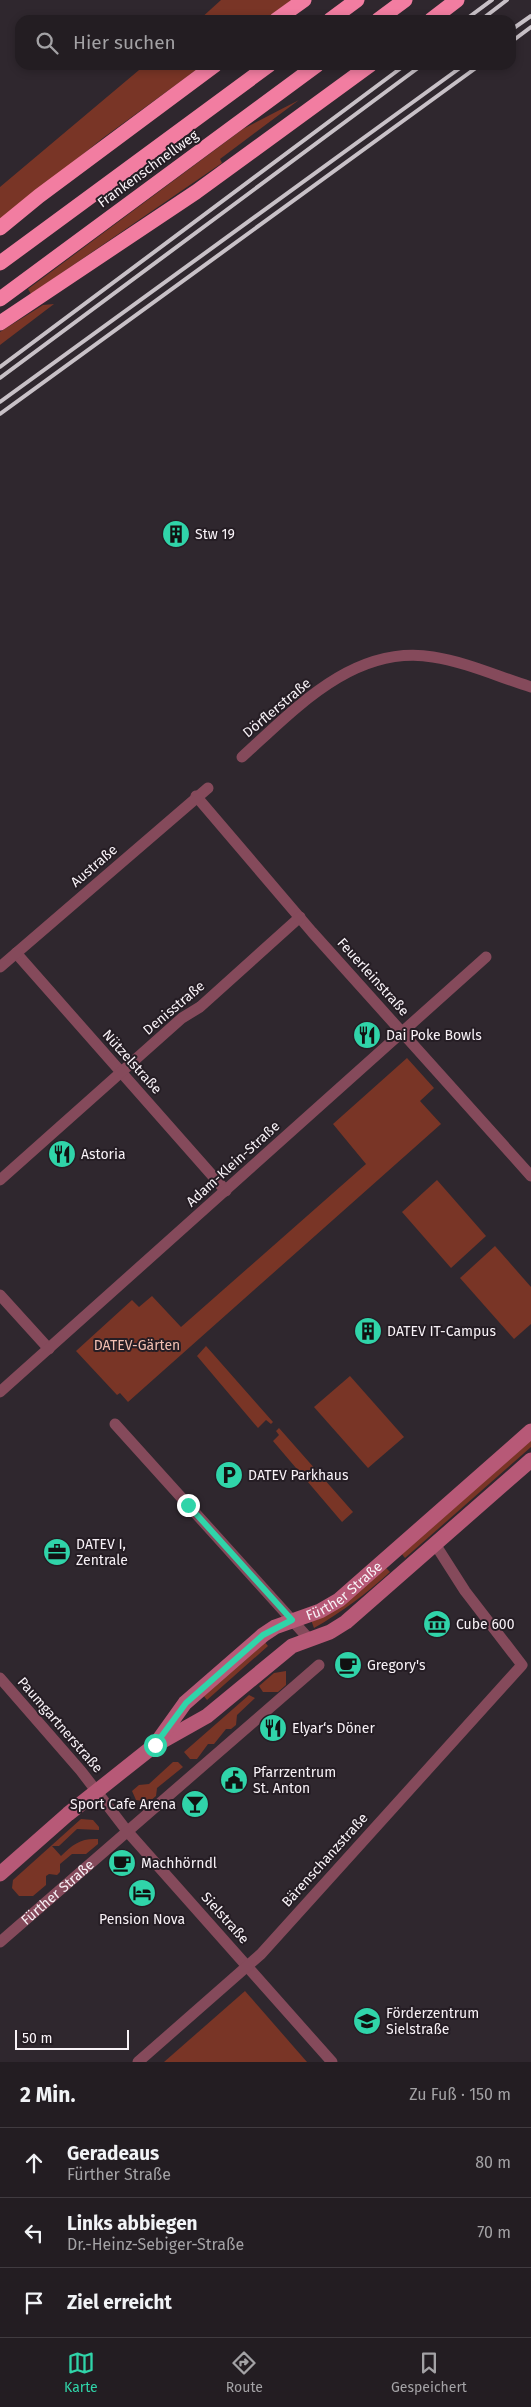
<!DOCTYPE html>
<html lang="de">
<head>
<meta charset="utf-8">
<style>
  :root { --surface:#231d22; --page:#2b262a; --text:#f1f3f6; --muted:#a3a2a5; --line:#403b40; --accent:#30d4a9 }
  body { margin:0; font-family:"Fira Sans",sans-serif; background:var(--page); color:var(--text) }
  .scale { position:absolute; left:15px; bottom:12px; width:114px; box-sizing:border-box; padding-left:5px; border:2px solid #f8f2f7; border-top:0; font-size:14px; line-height:18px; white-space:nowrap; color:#f8f2f7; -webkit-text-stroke:4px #251d24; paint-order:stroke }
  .stop { position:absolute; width:15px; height:15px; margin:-11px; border:4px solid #30d4a9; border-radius:50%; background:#fff }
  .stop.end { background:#30d4a9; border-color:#fff; box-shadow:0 1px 5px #0008 }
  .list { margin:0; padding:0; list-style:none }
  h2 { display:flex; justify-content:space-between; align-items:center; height:65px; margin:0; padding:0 20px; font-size:21px }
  h2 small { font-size:16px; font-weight:400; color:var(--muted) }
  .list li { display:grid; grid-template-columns:32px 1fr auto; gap:15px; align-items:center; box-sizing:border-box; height:70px; padding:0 20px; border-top:1px solid var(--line) }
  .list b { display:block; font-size:19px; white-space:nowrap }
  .list p { margin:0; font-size:16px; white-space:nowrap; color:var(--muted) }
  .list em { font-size:16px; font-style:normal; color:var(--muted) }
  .icon { flex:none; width:28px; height:28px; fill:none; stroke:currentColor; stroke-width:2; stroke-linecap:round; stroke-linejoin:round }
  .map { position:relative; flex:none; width:531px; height:2062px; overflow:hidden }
  .search { position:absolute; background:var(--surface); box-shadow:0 2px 8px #0003; left:15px; right:15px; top:15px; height:55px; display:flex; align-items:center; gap:12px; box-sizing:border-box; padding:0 18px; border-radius:15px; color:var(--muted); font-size:19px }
  .sheet { height:275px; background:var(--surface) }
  nav { display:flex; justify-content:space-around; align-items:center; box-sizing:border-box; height:70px; border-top:1px solid var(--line); background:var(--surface); font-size:14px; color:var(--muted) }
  nav a { display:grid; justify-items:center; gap:2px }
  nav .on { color:var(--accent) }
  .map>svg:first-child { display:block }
  .green { fill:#793526 }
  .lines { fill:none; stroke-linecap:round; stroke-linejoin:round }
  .street { stroke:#854a5b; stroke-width:11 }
  .secondary { stroke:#b75977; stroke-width:15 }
  .highway { stroke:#f27da1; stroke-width:15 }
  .rail { stroke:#c8c1c7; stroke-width:4 }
  .route { stroke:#30d4a9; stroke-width:6 }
  .labels { text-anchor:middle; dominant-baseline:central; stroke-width:4; stroke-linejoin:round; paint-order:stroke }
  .street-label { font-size:14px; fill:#f8f2f7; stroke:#251d24 }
  .poi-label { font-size:14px; fill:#f8f2f7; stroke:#251d24; text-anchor:start }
  .park-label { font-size:14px; fill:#f2bfb2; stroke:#251d24 }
</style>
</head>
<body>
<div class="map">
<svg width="531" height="2062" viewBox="0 0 531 2062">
  <rect width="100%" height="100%" fill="#2f272e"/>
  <g class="green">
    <polygon points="221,0 292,0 264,20 199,20"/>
    <polygon points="145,65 203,65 103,138 0,221 0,187"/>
    <polygon points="299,100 220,159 222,163 31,294 28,289 243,129"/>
    <polygon points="54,304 0,345 0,332 43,305"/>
    <polygon points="407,1058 434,1088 420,1101 441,1124 128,1402 120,1393 117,1395 76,1351 132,1300 139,1307 152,1296 181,1327 366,1164 333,1124"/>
    <polygon points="437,1180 486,1236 451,1268 402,1212"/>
    <polygon points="495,1246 531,1287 531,1324 514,1339 460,1278"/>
    <polygon points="206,1346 273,1422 271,1424 266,1420 258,1428 197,1356"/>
    <polygon points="350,1376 404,1437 368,1468 314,1407"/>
    <polygon points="279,1428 353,1512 342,1522 273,1441 279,1435 276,1431"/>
    <polygon points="531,1438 531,1447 405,1558 401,1553"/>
    <path d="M385 1567 390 1572C366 1594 342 1612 314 1628L311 1620Z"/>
    <polygon points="264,1641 268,1646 207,1700 203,1695"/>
    <polygon points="286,1671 286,1685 278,1692 263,1692 259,1686 274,1673"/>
    <polygon points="249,1695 255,1698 237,1715 236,1725 231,1729 226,1729 214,1744 208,1744 197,1759 190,1759 184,1752"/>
    <polygon points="173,1762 178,1762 183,1767 157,1788 156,1796 149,1802 136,1800 132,1791 139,1785 149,1784"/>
    <path d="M81 1819 93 1820 99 1827V1830L77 1829 59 1846H52L61 1856C73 1844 81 1838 98 1839V1844L86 1854H72L60 1864V1872L57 1875 49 1874 46 1876V1885L33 1896H19L12 1888 13 1880Z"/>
    <polygon points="245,1991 307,2062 164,2062"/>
  </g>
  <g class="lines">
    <g class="street">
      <path d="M242 757C295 709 354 644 433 657 466 662 499 677 531 687"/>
      <polyline points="196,796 312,932 531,1176"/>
      <polyline points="16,953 226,1191"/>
      <polyline points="0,967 208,788"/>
      <polyline points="0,1180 182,1018 200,1007 300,917"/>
      <polyline points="0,1295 49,1349"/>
      <polyline points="0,1392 486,957"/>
      <polyline points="115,1424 309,1639"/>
      <polyline points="0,1678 81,1771 127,1831 332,2062"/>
      <path id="s1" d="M0 1942 319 1665"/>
      <polyline points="138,2062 261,1954 522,1665 465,1591 435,1544"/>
    </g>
    <g class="secondary">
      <polyline points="159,1743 207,1716 292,1646 330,1632 346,1622 531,1460"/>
      <path id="s2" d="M0 1874 68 1814 155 1745 185 1703 263 1635 275 1627 320 1611 339 1600 531 1431"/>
    </g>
    <g class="highway">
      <polyline points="276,20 304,0"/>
      <polyline points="330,20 357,0"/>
      <polyline points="378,20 405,0"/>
      <polyline points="431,20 457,0"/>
      <polyline points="0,228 39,196 215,65"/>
      <polyline points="0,263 269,65"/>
      <polyline points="0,299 317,65"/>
      <polyline points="0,323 196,192 370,65"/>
    </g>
    <g class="rail">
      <polyline points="465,20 492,0"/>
      <polyline points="481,20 507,0"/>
      <polyline points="511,30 531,16"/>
      <polyline points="511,42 531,27"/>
      <polyline points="0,367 405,65"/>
      <polyline points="0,378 422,65"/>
      <polyline points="0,402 464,65"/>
      <polyline points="0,414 480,65"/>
    </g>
  </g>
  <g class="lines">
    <polyline class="route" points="155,1745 186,1703 263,1635 292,1620 188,1505"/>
  </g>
  <defs>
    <g id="building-disc" transform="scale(1.4375)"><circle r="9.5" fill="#30d4a9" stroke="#251d24"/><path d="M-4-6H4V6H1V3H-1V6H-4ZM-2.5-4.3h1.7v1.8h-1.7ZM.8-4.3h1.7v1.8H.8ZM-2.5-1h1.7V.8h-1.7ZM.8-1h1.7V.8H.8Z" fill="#111"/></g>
    <g id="restaurant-disc" transform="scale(1.4375)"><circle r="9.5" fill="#30d4a9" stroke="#251d24"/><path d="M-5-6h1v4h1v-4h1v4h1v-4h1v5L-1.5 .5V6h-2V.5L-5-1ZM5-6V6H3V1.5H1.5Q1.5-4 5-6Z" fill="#111"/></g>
    <g id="parking-disc" transform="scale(1.4375)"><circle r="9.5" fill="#30d4a9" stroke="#251d24"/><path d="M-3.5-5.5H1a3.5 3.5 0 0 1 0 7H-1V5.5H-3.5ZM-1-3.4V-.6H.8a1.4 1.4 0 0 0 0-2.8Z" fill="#111"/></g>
    <g id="office-disc" transform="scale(1.4375)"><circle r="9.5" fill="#30d4a9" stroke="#251d24"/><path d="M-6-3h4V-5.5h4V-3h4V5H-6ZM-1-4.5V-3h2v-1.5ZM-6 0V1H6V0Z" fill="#111"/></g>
    <g id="museum-disc" transform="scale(1.4375)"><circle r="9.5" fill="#30d4a9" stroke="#251d24"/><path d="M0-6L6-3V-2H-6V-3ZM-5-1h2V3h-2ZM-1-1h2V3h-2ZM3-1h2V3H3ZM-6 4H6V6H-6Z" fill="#111"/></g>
    <g id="cafe-disc" transform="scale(1.4375)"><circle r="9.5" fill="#30d4a9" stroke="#251d24"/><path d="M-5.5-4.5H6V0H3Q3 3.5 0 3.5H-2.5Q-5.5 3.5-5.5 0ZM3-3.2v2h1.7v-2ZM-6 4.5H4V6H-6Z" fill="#111"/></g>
    <g id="civic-disc" transform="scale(1.4375)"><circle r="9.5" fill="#30d4a9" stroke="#251d24"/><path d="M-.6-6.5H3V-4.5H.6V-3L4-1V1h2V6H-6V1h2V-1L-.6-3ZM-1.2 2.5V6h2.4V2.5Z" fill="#111"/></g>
    <g id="bar-disc" transform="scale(1.4375)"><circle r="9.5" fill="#30d4a9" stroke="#251d24"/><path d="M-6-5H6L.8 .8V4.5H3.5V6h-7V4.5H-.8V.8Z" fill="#111"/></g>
    <g id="hotel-disc" transform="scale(1.4375)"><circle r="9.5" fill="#30d4a9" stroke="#251d24"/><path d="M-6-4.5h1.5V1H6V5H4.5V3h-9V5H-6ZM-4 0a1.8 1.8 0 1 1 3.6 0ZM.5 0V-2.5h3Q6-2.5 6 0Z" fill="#111"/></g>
    <g id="school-disc" transform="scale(1.4375)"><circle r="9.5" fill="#30d4a9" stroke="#251d24"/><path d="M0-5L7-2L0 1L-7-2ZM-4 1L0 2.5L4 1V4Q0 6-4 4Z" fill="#111"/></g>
  </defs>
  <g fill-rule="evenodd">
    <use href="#building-disc" x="176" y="534"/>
    <use href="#restaurant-disc" x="367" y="1035"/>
    <use href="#restaurant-disc" x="62" y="1154"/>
    <use href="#building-disc" x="368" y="1331"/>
    <use href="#parking-disc" x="229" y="1475"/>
    <use href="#office-disc" x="57" y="1552"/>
    <use href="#museum-disc" x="437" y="1624"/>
    <use href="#cafe-disc" x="348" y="1665"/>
    <use href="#restaurant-disc" x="273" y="1728"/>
    <use href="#civic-disc" x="234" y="1780"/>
    <use href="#bar-disc" x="195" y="1804"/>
    <use href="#cafe-disc" x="122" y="1863"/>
    <use href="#hotel-disc" x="142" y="1893"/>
    <use href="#school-disc" x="367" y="2021"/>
  </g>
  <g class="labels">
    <g class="street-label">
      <text transform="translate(148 169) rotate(-36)">Frankenschnellweg</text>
      <text transform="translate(277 708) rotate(-40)">Dörflerstraße</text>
      <text transform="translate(94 866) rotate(-41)">Austraße</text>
      <text transform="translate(373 977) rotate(48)">Feuerleinstraße</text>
      <text transform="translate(174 1008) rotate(-40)">Denisstraße</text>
      <text transform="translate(132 1062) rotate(48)">Nützelstraße</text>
      <text transform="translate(233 1164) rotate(-42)">Adam-Klein-Straße</text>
      <text stroke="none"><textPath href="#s2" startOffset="450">Fürther Straße</textPath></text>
      <text transform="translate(60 1725) rotate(49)">Paumgartnerstraße</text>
      <text transform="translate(325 1860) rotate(-48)">Bärenschanzstraße</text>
      <text stroke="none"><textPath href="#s1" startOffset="76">Fürther Straße</textPath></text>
      <text transform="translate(225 1918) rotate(48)">Sielstraße</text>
    </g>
    <g class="poi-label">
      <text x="195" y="534">Stw 19</text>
      <text x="386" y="1035">Dai Poke Bowls</text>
      <text x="81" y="1154">Astoria</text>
      <text x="387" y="1331">DATEV IT-Campus</text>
      <text x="248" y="1475">DATEV Parkhaus</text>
      <text x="76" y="1544">DATEV I,<tspan x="76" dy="16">Zentrale</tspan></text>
      <text x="456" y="1624">Cube 600</text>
      <text x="367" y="1665">Gregory's</text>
      <text x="292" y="1728">Elyar‘s Döner</text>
      <text x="253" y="1772">Pfarrzentrum<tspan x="253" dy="16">St. Anton</tspan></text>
      <text x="176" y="1804" text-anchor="end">Sport Cafe Arena</text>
      <text x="141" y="1863">Machhörndl</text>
      <text x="142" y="1919" text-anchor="middle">Pension Nova</text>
      <text x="386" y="2013">Förderzentrum<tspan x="386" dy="16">Sielstraße</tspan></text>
    </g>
    <g class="park-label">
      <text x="137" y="1345">DATEV-Gärten</text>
    </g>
  </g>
</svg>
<div class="scale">50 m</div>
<div class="stop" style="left:155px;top:1745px"></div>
<div class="stop end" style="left:188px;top:1505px"></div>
<div class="search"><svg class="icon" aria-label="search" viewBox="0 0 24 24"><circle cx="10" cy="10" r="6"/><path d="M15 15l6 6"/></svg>Hier suchen</div>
</div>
<section class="sheet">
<h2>2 Min.<small>Zu Fuß · 150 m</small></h2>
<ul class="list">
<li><svg class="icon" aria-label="ahead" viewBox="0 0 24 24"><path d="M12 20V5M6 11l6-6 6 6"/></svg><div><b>Geradeaus</b><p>Fürther Straße</p></div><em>80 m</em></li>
<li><svg class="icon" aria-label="left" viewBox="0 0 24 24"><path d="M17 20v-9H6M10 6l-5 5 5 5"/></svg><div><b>Links abbiegen</b><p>Dr.-Heinz-Sebiger-Straße</p></div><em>70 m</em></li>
<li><svg class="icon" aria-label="arrive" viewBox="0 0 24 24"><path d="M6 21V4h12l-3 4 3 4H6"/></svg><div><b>Ziel erreicht</b></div></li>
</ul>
</section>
<nav>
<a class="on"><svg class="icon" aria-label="map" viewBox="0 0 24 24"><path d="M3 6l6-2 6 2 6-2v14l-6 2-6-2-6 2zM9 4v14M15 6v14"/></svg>Karte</a>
<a><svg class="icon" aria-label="directions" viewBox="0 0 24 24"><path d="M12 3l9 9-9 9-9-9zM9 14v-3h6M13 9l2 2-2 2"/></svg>Route</a>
<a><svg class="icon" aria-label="saved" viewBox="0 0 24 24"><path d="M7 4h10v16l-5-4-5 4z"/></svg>Gespeichert</a>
</nav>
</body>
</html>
